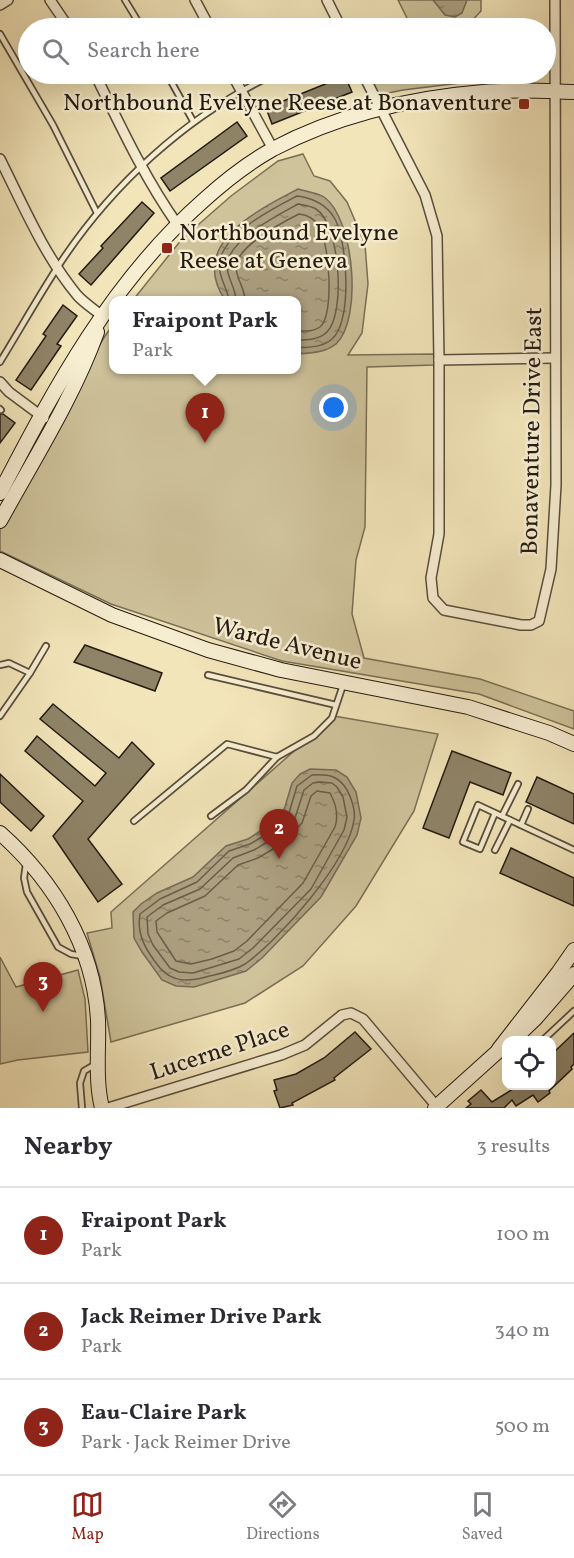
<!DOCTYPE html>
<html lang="en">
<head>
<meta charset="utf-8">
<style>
  :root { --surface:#fff; --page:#f7f7f7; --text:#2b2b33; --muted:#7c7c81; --line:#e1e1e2; --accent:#8f2418 }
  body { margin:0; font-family:Vollkorn,serif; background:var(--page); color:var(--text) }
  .controls { position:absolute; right:18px; bottom:18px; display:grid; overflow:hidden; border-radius:12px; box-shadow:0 6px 24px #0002 }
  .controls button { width:54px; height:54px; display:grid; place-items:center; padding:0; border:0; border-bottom:2px solid var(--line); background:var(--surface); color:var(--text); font:30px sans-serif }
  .you { position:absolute; left:334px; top:408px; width:21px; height:21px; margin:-15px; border:4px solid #fff; border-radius:50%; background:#1a73e8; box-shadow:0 0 0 9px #1a73e833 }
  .badge { display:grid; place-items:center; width:39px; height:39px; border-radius:50%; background:var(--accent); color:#fff; font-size:20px; font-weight:700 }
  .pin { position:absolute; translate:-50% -50px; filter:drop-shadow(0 2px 3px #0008) }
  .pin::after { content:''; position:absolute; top:32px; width:21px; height:18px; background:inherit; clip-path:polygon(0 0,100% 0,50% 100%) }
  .popup { position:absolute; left:109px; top:296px; width:192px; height:78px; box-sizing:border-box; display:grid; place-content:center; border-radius:12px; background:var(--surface); filter:drop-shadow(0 2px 4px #0005); font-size:20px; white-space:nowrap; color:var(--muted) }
  .popup b { font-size:22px; color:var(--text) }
  .popup::after { content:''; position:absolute; left:50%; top:100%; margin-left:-12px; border:12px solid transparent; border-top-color:var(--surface) }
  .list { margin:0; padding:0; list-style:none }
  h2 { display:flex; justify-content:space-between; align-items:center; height:78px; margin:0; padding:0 24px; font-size:26px }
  h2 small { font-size:20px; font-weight:400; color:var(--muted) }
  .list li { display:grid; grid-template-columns:39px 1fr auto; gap:18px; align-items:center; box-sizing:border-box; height:96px; padding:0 24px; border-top:2px solid var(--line) }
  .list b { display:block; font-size:22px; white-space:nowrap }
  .list p { margin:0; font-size:20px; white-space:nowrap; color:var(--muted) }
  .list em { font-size:20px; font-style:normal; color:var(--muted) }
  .icon { flex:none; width:33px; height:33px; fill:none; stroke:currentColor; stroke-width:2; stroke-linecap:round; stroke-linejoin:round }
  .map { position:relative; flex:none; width:574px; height:1108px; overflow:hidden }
  .search { position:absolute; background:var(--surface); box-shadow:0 6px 24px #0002; left:18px; right:18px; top:18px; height:66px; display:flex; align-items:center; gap:15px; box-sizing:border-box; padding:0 21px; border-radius:33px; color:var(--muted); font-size:22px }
  .sheet { height:366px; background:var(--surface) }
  nav { display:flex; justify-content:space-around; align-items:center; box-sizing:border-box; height:84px; border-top:2px solid var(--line); background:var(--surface); font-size:16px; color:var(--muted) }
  nav a { display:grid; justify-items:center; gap:3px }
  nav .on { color:var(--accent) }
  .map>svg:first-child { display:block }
  .green { fill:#cfc39c; stroke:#796f56; stroke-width:1.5 }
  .water { fill:url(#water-ripples); stroke:#756b54; stroke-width:1.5 }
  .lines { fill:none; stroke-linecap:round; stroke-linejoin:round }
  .shore { stroke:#685e48; stroke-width:1.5 }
  .building { fill:#8f8468; stroke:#231b11; stroke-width:1.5 }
  .lane-casing { stroke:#574e3b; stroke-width:8 }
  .street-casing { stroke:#574e3b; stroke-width:12 }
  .secondary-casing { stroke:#231b11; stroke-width:16 }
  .lane { stroke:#f7eed2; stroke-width:4.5 }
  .street { stroke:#f7eed2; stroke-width:9 }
  .secondary { stroke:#f7eed2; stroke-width:14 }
  .poi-dot { fill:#8f2418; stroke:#f7eed2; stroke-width:2 }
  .labels { text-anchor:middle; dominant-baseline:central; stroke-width:5; stroke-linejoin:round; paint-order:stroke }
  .poi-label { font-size:24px; fill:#231b11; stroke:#f7eed2; text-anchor:end }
  .street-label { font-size:24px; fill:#231b11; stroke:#f7eed2 }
</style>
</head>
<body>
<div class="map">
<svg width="574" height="1108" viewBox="0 0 574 1108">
  <defs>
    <pattern id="water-ripples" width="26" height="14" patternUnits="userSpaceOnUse" patternTransform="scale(1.5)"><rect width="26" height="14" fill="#aca080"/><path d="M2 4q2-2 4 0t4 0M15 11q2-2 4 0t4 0" fill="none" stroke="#8c8267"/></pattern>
  </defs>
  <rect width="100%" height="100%" fill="#f2e5b9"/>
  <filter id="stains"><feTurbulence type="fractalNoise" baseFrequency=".00333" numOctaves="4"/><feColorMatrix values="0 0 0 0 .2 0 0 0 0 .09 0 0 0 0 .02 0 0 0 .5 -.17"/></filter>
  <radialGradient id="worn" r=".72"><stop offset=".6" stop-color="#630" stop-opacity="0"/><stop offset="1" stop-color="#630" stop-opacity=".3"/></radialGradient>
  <g class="green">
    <polygon points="398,0 481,0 481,11 469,24 461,28 412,28"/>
    <polygon points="395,74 459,74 460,83 403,90 379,95 371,80"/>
    <polygon points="303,154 314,176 330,181 347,202 365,244 368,284 362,333 348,355 434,354 435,365 367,367 365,527 356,560 352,614 364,658 480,679 574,711 574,729 479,694 282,661 111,604 0,551 0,519 105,336 113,325 113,370 296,370 296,300 133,300 182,239 231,196 278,161"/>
    <polygon points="334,716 438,734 414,811 356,906 303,966 245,1003 111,1042 100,977 87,933 112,928 111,912"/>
    <polygon points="0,957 16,987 78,970 85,999 88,1052 18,1060 0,1064"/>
  </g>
  <g class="water">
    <polygon points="433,0 467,0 462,13 455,17 445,15"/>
    <path d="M298 189C305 191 318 193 324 197 354 218 363 319 336 344 325 353 310 353 297 354L296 300H225C188 244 256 211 298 189Z"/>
    <polygon points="310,769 336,770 347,777 356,792 361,818 357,835 321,897 262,958 246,971 194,987 176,986 162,980 142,952 134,938 133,912 141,904 157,893 193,877 226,846 248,839 265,828 274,818 284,810 292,783 300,774"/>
  </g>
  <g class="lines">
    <g class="shore">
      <path d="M229 300C227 287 217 275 220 260 226 232 274 208 297 196 313 198 327 205 335 219 347 242 353 321 332 339 322 348 308 347 296 348"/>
      <path d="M236 300C236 288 226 277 227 264 230 239 278 215 298 204 303 205 311 206 316 209 340 224 346 313 327 332 319 340 307 340 296 340"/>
      <path d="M245 300C245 289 237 280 236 268 235 247 283 222 299 214 308 215 314 218 319 226 329 242 335 315 320 327 313 332 304 331 296 331"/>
      <path d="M312 775C328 774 338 775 347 790 351 797 356 811 354 820 348 862 279 940 245 964 234 971 218 974 206 977 188 982 172 982 160 968 147 952 136 935 140 914L160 899 197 882 229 851 250 844 269 833 289 813 297 786Z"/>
      <polygon points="320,782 332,783 337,787 343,797 347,817 344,830 311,889 253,948 239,959 193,973 179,972 170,968 153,945 148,934 147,917 163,905 200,889 233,858 254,850 274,838 295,818 304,790 313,783"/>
      <path d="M317 791 330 793C336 804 339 815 335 827L303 883 247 941 234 951 212 959 191 964 176 961 157 932 156 921 167 913 205 896 238 865 258 858 280 845 302 823 311 796Z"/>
    </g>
  </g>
  <g class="building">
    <polygon points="345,76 352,92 272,124 266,108"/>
    <polygon points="237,122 247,136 170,191 161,178"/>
    <polygon points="142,202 154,213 91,285 79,274 103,248 101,246"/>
    <polygon points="63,305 77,316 57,344 61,346 31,390 16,380 46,336 43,334"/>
    <polygon points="0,414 3,414 15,423 0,443"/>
    <polygon points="85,645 162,673 155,691 74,662"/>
    <polygon points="53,704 119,758 132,742 154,764 88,839 122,884 98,902 53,836 83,801 25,751 37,736 95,786 106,773 40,719"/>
    <polygon points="452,751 511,773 503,795 470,782 449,838 423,828"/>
    <polygon points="0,774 44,816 31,831 0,802"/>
    <polygon points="537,777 574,794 574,824 526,802"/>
    <polygon points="511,848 574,878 574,906 500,873"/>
    <polygon points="355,1032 371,1049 334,1078 335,1080 292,1103 293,1105 280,1108 274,1091 277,1090 274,1080 296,1074 324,1058"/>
    <polygon points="574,1033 574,1064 571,1067 572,1069 549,1091 550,1093 538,1102 533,1095 516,1106 512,1100 504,1108 466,1108 471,1104 468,1101 481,1090 492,1102 513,1089 511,1086 552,1086 552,1054"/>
  </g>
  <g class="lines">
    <g class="lane-casing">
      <g id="lane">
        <polyline points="125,0 142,28"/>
        <polyline points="0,34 53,125 97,213"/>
        <polyline points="167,74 193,121"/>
        <path d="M0 362C19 331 37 299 57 268 110 186 187 115 275 74"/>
        <polyline points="0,409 1,410"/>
        <polyline points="0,665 9,663 30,673 0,716"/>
        <polyline points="30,673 46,646"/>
        <polyline points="208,675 336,705"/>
        <polyline points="495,813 480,849 463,842 478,805 574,850"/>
        <polyline points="211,816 246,790 277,757"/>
        <polyline points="502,816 518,784"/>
        <polyline points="134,821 227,744 277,757 314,736 332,718 343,685"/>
        <polyline points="521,825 528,809"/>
        <polyline points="495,850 510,820"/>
        <polyline points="26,864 24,878 27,892 58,947 71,954 82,956"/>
        <polyline points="543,1040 574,1011"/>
        <polyline points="82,1108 80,1083 84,1071 96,1064"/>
      </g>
    </g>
    <g class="street-casing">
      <g id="street">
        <polyline points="50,0 69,28"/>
        <polyline points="195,0 210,28"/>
        <polyline points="327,0 341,28"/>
        <polyline points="0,5 8,0"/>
        <path d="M95 74C120 125 144 177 177 224"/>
        <polyline points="232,74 273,149"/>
        <polyline points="363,74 425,195 437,236 439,360 439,534 431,578 433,598 444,610 521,625 531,625 539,621 551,569 556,485 555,0"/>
        <path d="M0 159C23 205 44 255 77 295 84 303 94 309 102 316"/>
        <polyline points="439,360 554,358"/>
        <polyline points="0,382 9,392 44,418"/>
        <polyline points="108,1108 281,1055 305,1045 342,1015 351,1013 363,1019 438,1108"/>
      </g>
    </g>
    <g class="secondary-casing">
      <g id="secondary">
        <path d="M0 493C55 387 112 281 204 200 225 181 248 163 273 149 337 115 411 98 483 92 513 89 544 91 574 92"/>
        <path d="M0 521C34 459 73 398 97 332"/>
        <polyline points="0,560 112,615 208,650 281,670 468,707 549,733 574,744"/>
        <path d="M0 833C54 881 94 947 98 1020 99 1049 95 1080 102 1108"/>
        <polyline points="514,1039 535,1019 574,974"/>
        <polyline points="499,1049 558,973 574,950"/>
        <polyline points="435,1108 505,1045"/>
      </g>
    </g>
    <use href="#lane" class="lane"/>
    <use href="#street" class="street"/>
    <use href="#secondary" class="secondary"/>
  </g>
  <g class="poi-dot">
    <rect x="518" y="98" width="12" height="12" rx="3"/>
    <rect x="161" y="242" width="12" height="12" rx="3"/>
  </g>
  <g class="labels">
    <g class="poi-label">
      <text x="512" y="104">Northbound Evelyne Reese at Bonaventure</text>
      <text x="179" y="234" text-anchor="start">Northbound Evelyne<tspan x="179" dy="28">Reese at Geneva</tspan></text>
    </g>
    <g class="street-label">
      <text transform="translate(533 431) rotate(-89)">Bonaventure Drive East</text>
      <text transform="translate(287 645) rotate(14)">Warde Avenue</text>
      <text transform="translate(220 1052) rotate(-18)">Lucerne Place</text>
    </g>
  </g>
  <rect width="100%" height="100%" filter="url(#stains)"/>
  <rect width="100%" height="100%" fill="url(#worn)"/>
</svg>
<div class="controls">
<button><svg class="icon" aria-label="locate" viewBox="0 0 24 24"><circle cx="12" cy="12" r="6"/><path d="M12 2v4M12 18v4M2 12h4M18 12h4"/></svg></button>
</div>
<div class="you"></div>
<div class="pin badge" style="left:205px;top:443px">1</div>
<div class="popup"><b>Fraipont Park</b>Park</div>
<div class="pin badge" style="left:279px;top:859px">2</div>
<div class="pin badge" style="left:43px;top:1012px">3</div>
<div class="search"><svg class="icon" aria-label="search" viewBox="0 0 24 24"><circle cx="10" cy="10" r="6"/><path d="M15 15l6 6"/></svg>Search here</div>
</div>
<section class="sheet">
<h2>Nearby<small>3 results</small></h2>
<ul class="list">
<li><span class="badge">1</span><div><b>Fraipont Park</b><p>Park</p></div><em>100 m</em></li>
<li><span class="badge">2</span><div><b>Jack Reimer Drive Park</b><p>Park</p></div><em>340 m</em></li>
<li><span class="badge">3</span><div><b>Eau-Claire Park</b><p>Park · Jack Reimer Drive</p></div><em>500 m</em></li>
</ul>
</section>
<nav>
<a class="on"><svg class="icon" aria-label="map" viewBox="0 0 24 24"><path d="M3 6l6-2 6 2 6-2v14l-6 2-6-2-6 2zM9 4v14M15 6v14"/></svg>Map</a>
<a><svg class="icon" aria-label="directions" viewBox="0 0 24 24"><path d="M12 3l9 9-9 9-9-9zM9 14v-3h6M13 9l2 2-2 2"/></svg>Directions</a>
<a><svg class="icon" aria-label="saved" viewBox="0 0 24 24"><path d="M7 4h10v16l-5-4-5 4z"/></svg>Saved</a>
</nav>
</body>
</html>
